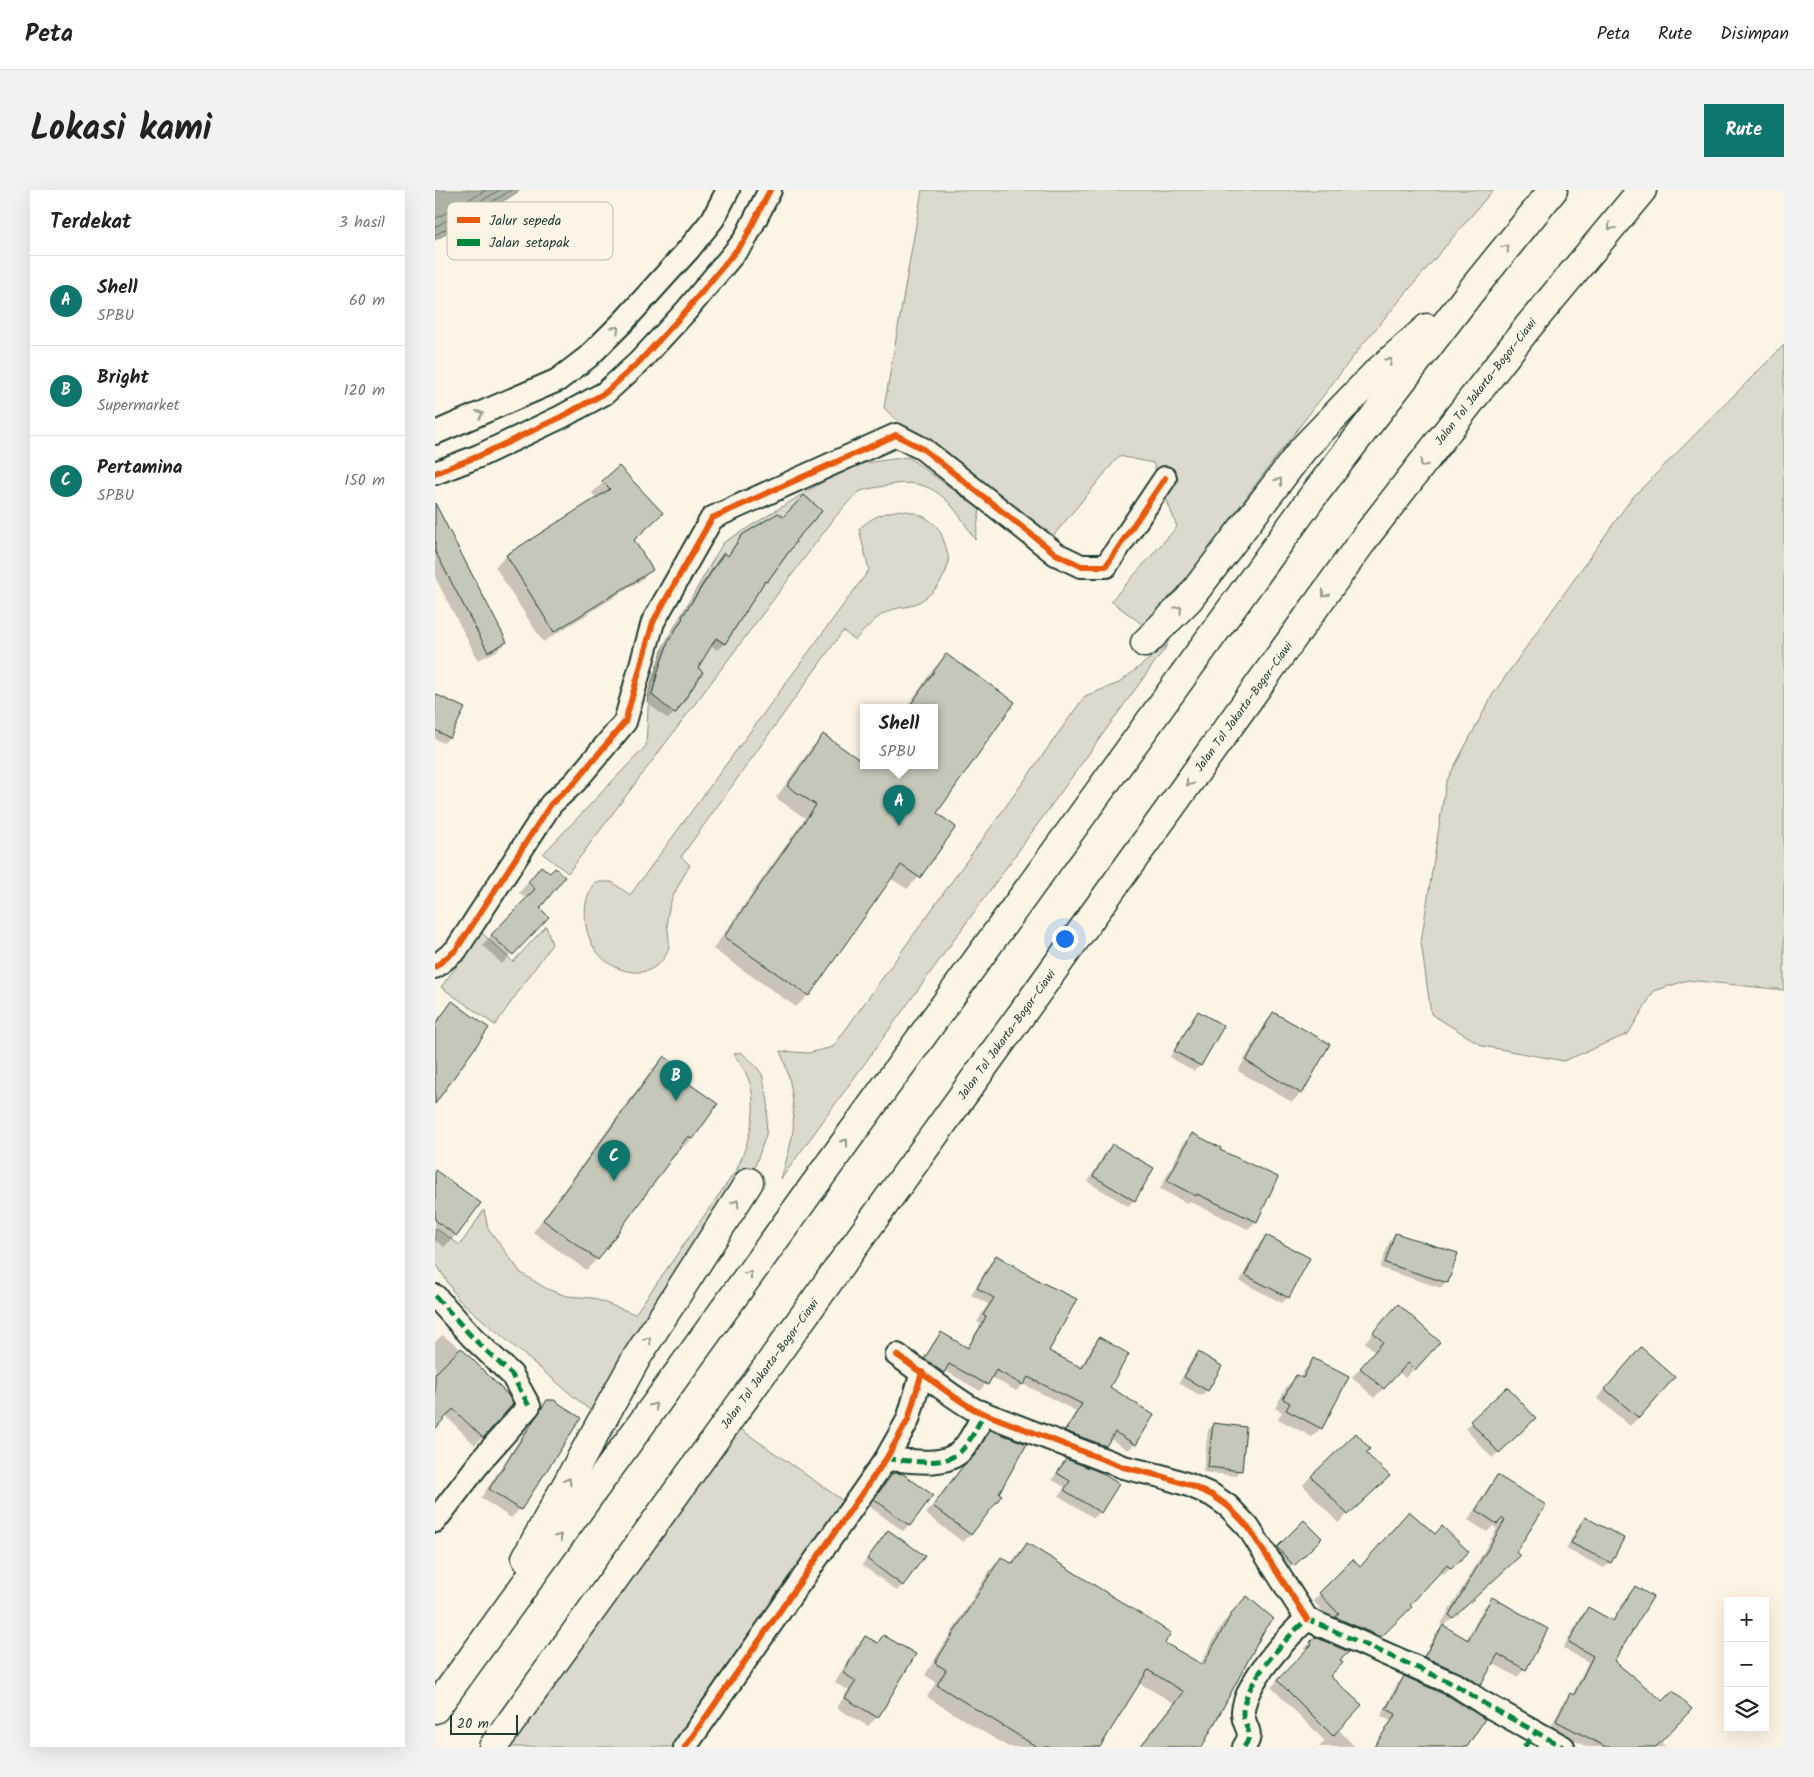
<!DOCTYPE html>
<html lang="id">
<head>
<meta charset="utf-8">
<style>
  :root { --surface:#fff; --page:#f2f2f2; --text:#222; --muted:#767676; --line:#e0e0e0; --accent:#0f766e }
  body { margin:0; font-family:Kalam,sans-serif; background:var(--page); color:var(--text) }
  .controls { position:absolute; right:15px; bottom:15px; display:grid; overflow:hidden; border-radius:0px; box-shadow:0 5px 20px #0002 }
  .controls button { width:45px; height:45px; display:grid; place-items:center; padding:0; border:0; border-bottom:1px solid var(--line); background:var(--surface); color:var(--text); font:25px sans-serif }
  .scale { position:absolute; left:15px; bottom:12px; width:68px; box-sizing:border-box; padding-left:5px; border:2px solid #1f3d34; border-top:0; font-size:14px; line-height:18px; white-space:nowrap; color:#1f3d34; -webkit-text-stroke:4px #fcf5e5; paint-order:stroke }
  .you { position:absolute; left:629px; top:748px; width:18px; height:18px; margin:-12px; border:4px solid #fff; border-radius:50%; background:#1a73e8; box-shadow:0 0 0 8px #1a73e833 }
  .badge { display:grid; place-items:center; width:32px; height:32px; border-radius:50%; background:var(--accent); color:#fff; font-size:16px; font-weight:700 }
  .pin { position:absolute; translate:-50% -41px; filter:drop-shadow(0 1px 2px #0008) }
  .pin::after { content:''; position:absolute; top:26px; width:18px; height:15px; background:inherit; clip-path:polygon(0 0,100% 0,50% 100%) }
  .popup { position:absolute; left:425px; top:514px; width:78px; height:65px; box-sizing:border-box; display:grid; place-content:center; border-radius:0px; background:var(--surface); filter:drop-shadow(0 1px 4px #0005); font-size:16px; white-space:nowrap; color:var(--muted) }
  .popup b { font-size:19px; color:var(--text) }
  .popup::after { content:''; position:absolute; left:50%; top:100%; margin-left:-10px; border:10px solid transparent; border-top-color:var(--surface) }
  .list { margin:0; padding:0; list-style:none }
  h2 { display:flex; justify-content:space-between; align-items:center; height:65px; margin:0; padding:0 20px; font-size:21px }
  h2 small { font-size:16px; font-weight:400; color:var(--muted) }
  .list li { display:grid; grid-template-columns:32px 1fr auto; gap:15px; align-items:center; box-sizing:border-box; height:90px; padding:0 20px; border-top:1px solid var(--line) }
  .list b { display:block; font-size:19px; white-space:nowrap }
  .list p { margin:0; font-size:16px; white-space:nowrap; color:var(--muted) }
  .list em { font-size:16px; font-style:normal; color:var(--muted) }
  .icon { flex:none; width:28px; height:28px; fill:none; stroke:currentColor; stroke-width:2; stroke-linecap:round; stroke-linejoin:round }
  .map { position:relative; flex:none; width:1349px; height:1557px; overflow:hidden; border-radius:0px }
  header { display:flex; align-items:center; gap:30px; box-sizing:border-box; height:70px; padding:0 25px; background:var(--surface); border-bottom:1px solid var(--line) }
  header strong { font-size:24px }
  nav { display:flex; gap:28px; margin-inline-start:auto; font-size:18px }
  .intro { display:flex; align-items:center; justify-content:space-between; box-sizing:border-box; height:120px; padding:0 30px }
  h1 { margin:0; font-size:35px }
  .button { padding:12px 22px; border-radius:0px; background:var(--accent); color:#fff; font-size:18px; font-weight:700 }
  main { display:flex; gap:30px; padding:0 30px }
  aside { flex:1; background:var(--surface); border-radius:0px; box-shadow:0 5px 20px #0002 }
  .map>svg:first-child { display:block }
  .green { fill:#dcdacc; stroke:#7e8c80; fill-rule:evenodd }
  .water { fill:#aeb3a7; stroke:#758479 }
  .shadow { fill:#0003 }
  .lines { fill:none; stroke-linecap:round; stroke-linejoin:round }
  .shore { stroke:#586c62; stroke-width:1 }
  .building { fill:#c5c7b9; stroke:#1f3d34 }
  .minor-casing { stroke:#1f3d34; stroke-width:26 }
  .highway-casing { stroke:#1f3d34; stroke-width:31 }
  .minor { stroke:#fcf5e5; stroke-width:22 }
  .highway { stroke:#fcf5e5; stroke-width:28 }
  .quiet { stroke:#00873e; stroke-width:5; stroke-dasharray:10 5; stroke-linecap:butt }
  .cycleway-casing { stroke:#fcf5e5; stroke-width:9 }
  .cycleway { stroke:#e8590c; stroke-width:6 }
  .oneway { stroke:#8e998c }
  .labels { text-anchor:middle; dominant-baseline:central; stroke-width:4; stroke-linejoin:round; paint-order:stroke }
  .street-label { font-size:12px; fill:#1f3d34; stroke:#fcf5e5 }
  .key { fill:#fcf5e5; stroke:#babeb0; stroke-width:1 }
  .key-label { font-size:14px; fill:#1f3d34 }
</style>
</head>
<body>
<header>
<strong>Peta</strong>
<nav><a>Peta</a><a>Rute</a><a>Disimpan</a></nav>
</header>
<div class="intro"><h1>Lokasi kami</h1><a class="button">Rute</a></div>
<main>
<aside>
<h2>Terdekat<small>3 hasil</small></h2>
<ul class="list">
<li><span class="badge">A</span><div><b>Shell</b><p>SPBU</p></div><em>60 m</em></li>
<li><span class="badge">B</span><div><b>Bright</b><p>Supermarket</p></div><em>120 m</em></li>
<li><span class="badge">C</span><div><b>Pertamina</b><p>SPBU</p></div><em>150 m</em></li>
</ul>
</aside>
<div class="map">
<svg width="1349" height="1557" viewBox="0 0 1349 1557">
  <rect width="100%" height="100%" fill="#fcf5e5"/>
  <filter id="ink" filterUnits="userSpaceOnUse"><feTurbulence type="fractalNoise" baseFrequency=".02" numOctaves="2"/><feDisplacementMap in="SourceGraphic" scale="10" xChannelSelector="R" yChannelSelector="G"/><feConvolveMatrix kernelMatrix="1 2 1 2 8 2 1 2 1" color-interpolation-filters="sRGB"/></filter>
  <g filter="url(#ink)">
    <g class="green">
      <polygon points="487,0 1058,0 927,155 826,287 715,440 676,411 742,337 718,273 684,266 618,346 469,237 449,218"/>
      <polygon points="1349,155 1349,800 1253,790 1219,801 1193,844 1129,871 1048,856 996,824 986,752 1011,592 1058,504 1196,309"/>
      <path d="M473 267 545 319 540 350C517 312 499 284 449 296 442 298 433 298 426 301 417 306 408 319 401 326L133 683 108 664 211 556 214 501 228 457 288 353 415 275ZM369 305 387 321 371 339 353 323ZM331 330 361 352 332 392 295 363 307 345ZM288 363 324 388 309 410 273 385ZM271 389 314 416 290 454 247 427ZM232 458 268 482 241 523 217 505 223 481Z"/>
      <path d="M466 320C484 323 503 330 508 349 511 357 515 367 513 375 508 394 493 410 475 416 467 418 459 418 452 422 440 427 429 441 420 450L408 441 246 667 255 675C246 691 236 706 233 723 229 744 244 758 221 776 212 783 202 783 192 781 161 774 146 744 151 713 152 706 157 699 160 692H177L195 705 434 380 424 339C438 326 448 323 466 320Z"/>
      <path d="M733 454 346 989C350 974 356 957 358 940 360 913 356 886 345 861L373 863 398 857 650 506 684 493Z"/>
      <polygon points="111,736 117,754 60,835 6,797 47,743 78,772"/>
      <path d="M306 862 318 873 327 884 333 911 331 945 319 979 157 1222 23 1109 0 1072V1038L25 1055 49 1020 53 1038 86 1083 112 1099 132 1106 157 1108 200 1124 302 979C314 951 325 918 313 888 310 879 303 871 299 864Z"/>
      <polygon points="294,1231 417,1317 250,1557 58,1557"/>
    </g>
    <polygon class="water" points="0,0 86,0 44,26 0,50"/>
    <g class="shadow">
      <polygon points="184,277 197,350 216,380 205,391 108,452 60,377 71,366 162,309 157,303"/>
      <polygon points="0,322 71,452 62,461 43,470 0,387"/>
      <polygon points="308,346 358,352 331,391 324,397 289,454 282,460 275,455 261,479 240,523 233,529 211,512 217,488 228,459 267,393 282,371 289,364 292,367 301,353"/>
      <polygon points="511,466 500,624 484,687 472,699 455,688 373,805 361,817 278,759 370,628 341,608 376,558 388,546 431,576 499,575 499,517 472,517 499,478"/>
      <polygon points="0,505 14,547 9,553 0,549"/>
      <polygon points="106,677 103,718 113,727 67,774 47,755 92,709 84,703"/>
      <polygon points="17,813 0,912 0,832"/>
      <polygon points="763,823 788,837 765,876 759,881 735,867 757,829"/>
      <polygon points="839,824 866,903 857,912 803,881 830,833"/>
      <polygon points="229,867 251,893 281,915 257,949 245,960 243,958 162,1069 151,1080 98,1042 217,879"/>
      <polygon points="757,944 783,960 821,1031 813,1039 754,1011 752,1013 725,999 749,952"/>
      <polygon points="677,955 699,1010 693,1016 653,992 671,961"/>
      <polygon points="0,981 21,1045 9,1057 0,1050"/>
      <polygon points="960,1044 1012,1092 1006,1098 945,1078 955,1050"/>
      <polygon points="831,1047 853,1107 847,1113 805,1091 825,1052"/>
      <polygon points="561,1067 613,1162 645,1178 658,1155 664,1149 673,1197 700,1254 693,1260 674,1248 663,1262 625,1247 641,1221 588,1194 581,1201 556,1187 545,1201 509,1180 501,1189 484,1176 500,1150 506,1143 531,1159 546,1134 542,1132 553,1114 536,1105 555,1073"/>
      <polygon points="954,1125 979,1179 970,1188 964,1182 939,1208 917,1187 940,1162 930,1152"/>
      <polygon points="7,1145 20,1154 72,1206 77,1214 40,1255 10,1225 0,1237 0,1152"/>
      <polygon points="763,1164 772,1200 766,1206 744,1193 757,1169"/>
      <polygon points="1197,1168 1204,1227 1195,1236 1162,1208"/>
      <polygon points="879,1170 913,1188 886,1238 877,1247 843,1229 847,1222 840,1218 852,1196 861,1187 865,1188 870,1179"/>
      <polygon points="1072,1199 1094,1234 1057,1268 1030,1238"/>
      <polygon points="114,1209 145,1228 85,1319 76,1328 46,1308 105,1218"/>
      <polygon points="779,1234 805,1280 800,1286 768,1282 773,1240"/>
      <polygon points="556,1241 535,1345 528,1352 491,1324 520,1285 534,1272 548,1249"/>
      <polygon points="930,1264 944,1295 903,1333 868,1295 876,1286"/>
      <polygon points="631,1271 665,1322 659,1328 624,1306 630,1297 617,1290 625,1277"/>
      <polygon points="459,1284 474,1335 468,1341 434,1316"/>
      <polygon points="1063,1287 1080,1362 1074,1374 1008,1436 1006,1434 1062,1339 1058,1336 1052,1342 1033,1330 1054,1296"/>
      <polygon points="1150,1329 1187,1348 1175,1373 1169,1378 1131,1359 1144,1334"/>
      <polygon points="869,1332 885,1348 852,1381 837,1364"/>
      <polygon points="453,1341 467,1395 462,1401 427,1375"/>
      <polygon points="1000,1345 1032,1362 1008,1385 1005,1381 973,1415 975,1417 938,1453 898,1431 878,1411 918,1371 924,1378"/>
      <polygon points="592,1354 728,1453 765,1475 787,1434 801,1419 830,1437 765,1557 704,1557 739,1513 704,1493 663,1557 573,1557 492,1507 501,1492 490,1485 555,1380 566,1368 575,1374 581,1366"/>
      <polygon points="1200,1398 1178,1471 1225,1551 1231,1557 1152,1557 1115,1538 1129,1511 1135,1505 1137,1505 1153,1472 1128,1458 1147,1425 1153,1419 1177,1432 1193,1404"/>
      <polygon points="1057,1409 1090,1479 1082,1487 1057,1473 1046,1493 1038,1500 983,1475 1000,1445 1008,1437 1031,1450 1049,1417"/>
      <polygon points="448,1446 442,1527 433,1536 402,1518 413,1500 400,1493 421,1456 430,1447 441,1454"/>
      <polygon points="880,1448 903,1470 893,1486 903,1539 920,1557 884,1557 890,1551 836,1497 872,1461 869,1459"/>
      <polygon points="969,1488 1031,1557 938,1557 956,1531 946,1526 962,1494"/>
    </g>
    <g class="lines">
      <g class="shore">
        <polyline points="0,29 51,0"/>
        <polyline points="0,37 65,0"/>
        <polyline points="0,45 41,22 76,0"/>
      </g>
    </g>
    <g class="building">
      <polygon points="184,276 228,323 199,350 218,380 119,442 71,365 175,299 167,291"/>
      <polygon points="369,305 387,321 360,351 361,352 332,392 330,391 290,454 281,448 263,478 268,482 240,524 217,505 223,481 234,450 248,428 247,427 289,363 293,366 307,345 343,323 348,327"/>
      <polygon points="0,313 72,452 53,462 0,361"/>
      <polygon points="511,464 580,512 502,623 521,637 485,688 466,675 374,806 289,747 381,615 352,596 388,544 429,573 429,575 499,575 499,517 474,517"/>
      <polygon points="0,504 30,518 15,548 0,540"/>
      <polygon points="106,676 115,683 120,678 130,687 105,718 114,727 78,765 56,745 100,699 93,692"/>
      <polygon points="17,811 54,838 0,914 0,835"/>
      <polygon points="763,821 789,836 766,876 739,861"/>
      <polygon points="838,822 895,854 867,904 811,871"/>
      <polygon points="229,866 257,886 253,893 283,914 258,949 253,946 163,1070 108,1030"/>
      <polygon points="757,943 786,958 785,960 843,987 822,1032 762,1004 761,1006 732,991"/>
      <polygon points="677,954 719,978 700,1011 658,986"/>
      <polygon points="0,980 46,1013 22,1046 0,1030"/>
      <polygon points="960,1043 1023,1063 1013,1093 950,1073"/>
      <polygon points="831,1045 875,1068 854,1108 810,1085"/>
      <polygon points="561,1065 606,1092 642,1109 614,1161 647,1178 664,1147 694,1164 675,1197 719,1225 701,1255 680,1242 671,1256 630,1241 647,1214 593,1187 588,1195 561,1180 553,1195 514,1174 509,1183 489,1169 506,1142 533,1158 551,1127 548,1125 559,1108 542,1098"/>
      <polygon points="963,1114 1005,1152 980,1180 973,1173 949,1199 925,1178 948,1152 938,1142"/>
      <polygon points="1206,1157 1240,1187 1204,1228 1170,1199"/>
      <polygon points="26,1158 73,1205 78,1214 48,1248 18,1219 0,1239 0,1184"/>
      <polygon points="763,1162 787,1176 773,1201 749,1187"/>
      <polygon points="878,1168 914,1187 887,1239 851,1220 855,1213 848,1209 861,1185 868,1188"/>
      <polygon points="1072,1197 1101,1228 1064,1263 1035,1231"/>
      <polygon points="112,1210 119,1210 146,1228 86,1320 54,1299"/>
      <polygon points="778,1233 811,1237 807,1281 773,1277"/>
      <polygon points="555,1240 592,1254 564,1303 567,1305 536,1345 498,1316 528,1276 540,1265"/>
      <polygon points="921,1243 935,1259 931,1263 955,1286 913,1325 876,1286"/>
      <polygon points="631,1269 665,1282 684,1294 666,1323 629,1300 635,1291 622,1283"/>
      <polygon points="458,1283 468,1284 498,1305 475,1336 439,1309"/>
      <polygon points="1062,1285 1111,1315 1081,1362 1085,1366 1018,1428 1014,1425 1070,1330 1068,1328 1062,1334 1041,1320"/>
      <polygon points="974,1321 1000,1344 1007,1336 1034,1362 1016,1379 1012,1375 975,1415 977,1417 946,1447 900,1427 904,1424 884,1403 918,1369 925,1377"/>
      <polygon points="1150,1327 1189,1348 1176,1373 1136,1353"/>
      <polygon points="869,1330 887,1348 859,1376 842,1357"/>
      <polygon points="453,1340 490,1366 468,1396 432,1369"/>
      <polygon points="592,1353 736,1443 730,1453 768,1475 798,1421 812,1406 839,1429 831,1437 767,1557 705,1557 749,1502 713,1480 665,1557 602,1557 502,1495 511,1480 500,1473 566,1367 578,1374"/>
      <polygon points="1200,1396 1218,1407 1179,1471 1228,1511 1238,1501 1257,1519 1221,1557 1171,1557 1121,1531 1135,1503 1139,1505 1158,1466 1134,1452 1153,1417 1178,1431"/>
      <polygon points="1057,1407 1113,1439 1091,1480 1063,1464 1046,1495 1026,1483 989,1467 1008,1435 1033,1450"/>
      <polygon points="448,1445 481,1464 443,1528 410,1508 421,1491 408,1483 430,1446 443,1453"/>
      <polygon points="880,1447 914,1462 905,1470 908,1473 895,1486 927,1515 898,1546 842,1490 877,1454 875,1452"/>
      <polygon points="969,1486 1015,1507 1050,1529 1032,1557 939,1557 961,1524 951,1519"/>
    </g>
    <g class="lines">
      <g class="minor-casing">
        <g id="minor">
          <polyline points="0,243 123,190 153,167 189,131 254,59 278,29 293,0"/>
          <polyline points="0,283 44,266 126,227 170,203 204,172 251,121 309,51 335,0"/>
          <polyline points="0,777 21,760 116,614 140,592 190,532 218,432 277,328 461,245 488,259 621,364 646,376 671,376 730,288"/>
          <polyline points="0,1106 38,1148 77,1185 94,1216 49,1267 0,1331"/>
          <path d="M462 1165C488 1183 512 1204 540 1220L688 1277 726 1286 754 1295 777 1305 793 1316 813 1337 872 1429"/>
          <path d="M451 1269C473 1270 509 1278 526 1261 536 1251 542 1236 549 1224"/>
          <polyline points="250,1557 451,1269 473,1230 487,1182"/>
          <path d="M809 1557C821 1541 807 1537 808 1521 811 1491 851 1448 872 1429L1021 1495 1050 1514 1128 1557"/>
        </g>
      </g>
      <g class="highway-casing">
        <g id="highway">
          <polyline points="710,453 754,409 868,259 941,183 992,138"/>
          <polyline points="91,1368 202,1167 314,992"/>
          <polyline points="0,1519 878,306 1040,96 1118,0"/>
          <polyline points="58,1557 932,345 1093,137 1207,0"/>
        </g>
      </g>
      <use href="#minor" class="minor"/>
      <use href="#highway" class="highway"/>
      <g class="quiet">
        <polyline points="0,1106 38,1148 77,1185 94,1216"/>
        <path d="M451 1269C473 1270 509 1278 526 1261 536 1251 542 1236 549 1224"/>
        <path d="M809 1557C821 1541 807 1537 808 1521 811 1491 851 1448 872 1429L1021 1495 1050 1514 1128 1557"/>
        <polyline points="1089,1557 1101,1542"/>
      </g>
      <g class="cycleway-casing">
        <g id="cycleway">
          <polyline points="0,283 44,266 126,227 170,203 204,172 251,121 309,51 335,0"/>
          <polyline points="0,777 21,760 116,614 140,592 190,532 218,432 277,328 461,245 488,259 621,364 646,376 671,376 730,288"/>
          <path d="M462 1165C488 1183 512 1204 540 1220L688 1277 726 1286 754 1295 777 1305 793 1316 813 1337 872 1429"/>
          <polyline points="250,1557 451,1269 473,1230 487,1182"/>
        </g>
      </g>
      <use href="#cycleway" class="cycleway"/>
    </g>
    <defs><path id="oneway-chevron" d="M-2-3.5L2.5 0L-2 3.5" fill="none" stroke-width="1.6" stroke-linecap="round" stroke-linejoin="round" transform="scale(1.25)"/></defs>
    <g class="oneway">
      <use href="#oneway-chevron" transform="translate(1176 37) rotate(130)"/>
      <use href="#oneway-chevron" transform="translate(1071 58) rotate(-51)"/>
      <use href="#oneway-chevron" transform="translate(181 139) rotate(-45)"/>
      <use href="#oneway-chevron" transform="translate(954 171) rotate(-42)"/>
      <use href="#oneway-chevron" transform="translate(45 224) rotate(-23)"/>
      <use href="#oneway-chevron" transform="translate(988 274) rotate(128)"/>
      <use href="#oneway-chevron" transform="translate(844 291) rotate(-53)"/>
      <use href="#oneway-chevron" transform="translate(890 404) rotate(126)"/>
      <use href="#oneway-chevron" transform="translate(744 419) rotate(-45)"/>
      <use href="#oneway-chevron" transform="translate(754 593) rotate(126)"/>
      <use href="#oneway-chevron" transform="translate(410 952) rotate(-54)"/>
      <use href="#oneway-chevron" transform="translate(301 1013) rotate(-57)"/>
      <use href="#oneway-chevron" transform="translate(314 1084) rotate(-54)"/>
      <use href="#oneway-chevron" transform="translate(213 1150) rotate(-57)"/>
      <use href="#oneway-chevron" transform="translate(219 1216) rotate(-54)"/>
      <use href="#oneway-chevron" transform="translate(133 1291) rotate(-61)"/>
      <use href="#oneway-chevron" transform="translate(124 1347) rotate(-54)"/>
    </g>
  </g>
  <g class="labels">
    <g class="street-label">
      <text transform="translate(1051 192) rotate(-52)">Jalan Tol Jakarta–Bogor–Ciawi</text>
      <text transform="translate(809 517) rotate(-54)">Jalan Tol Jakarta–Bogor–Ciawi</text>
      <text transform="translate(572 845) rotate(-54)">Jalan Tol Jakarta–Bogor–Ciawi</text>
      <text transform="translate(335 1174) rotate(-54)">Jalan Tol Jakarta–Bogor–Ciawi</text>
    </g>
  </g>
  <rect x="12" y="12" width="166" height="58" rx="8" class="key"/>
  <rect x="22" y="27" width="23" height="6" fill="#e8590c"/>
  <rect x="22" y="49" width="23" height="7" fill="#00873e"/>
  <g class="key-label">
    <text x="54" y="35">Jalur sepeda</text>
    <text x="54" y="57">Jalan setapak</text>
  </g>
</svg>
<div class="controls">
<button>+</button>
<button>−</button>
<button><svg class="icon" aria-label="layers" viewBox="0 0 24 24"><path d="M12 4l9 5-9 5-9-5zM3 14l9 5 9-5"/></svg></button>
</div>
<div class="scale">20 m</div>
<div class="you"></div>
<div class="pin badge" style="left:464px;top:636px">A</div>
<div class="popup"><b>Shell</b>SPBU</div>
<div class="pin badge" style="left:241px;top:911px">B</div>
<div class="pin badge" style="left:179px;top:991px">C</div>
</div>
</main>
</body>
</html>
